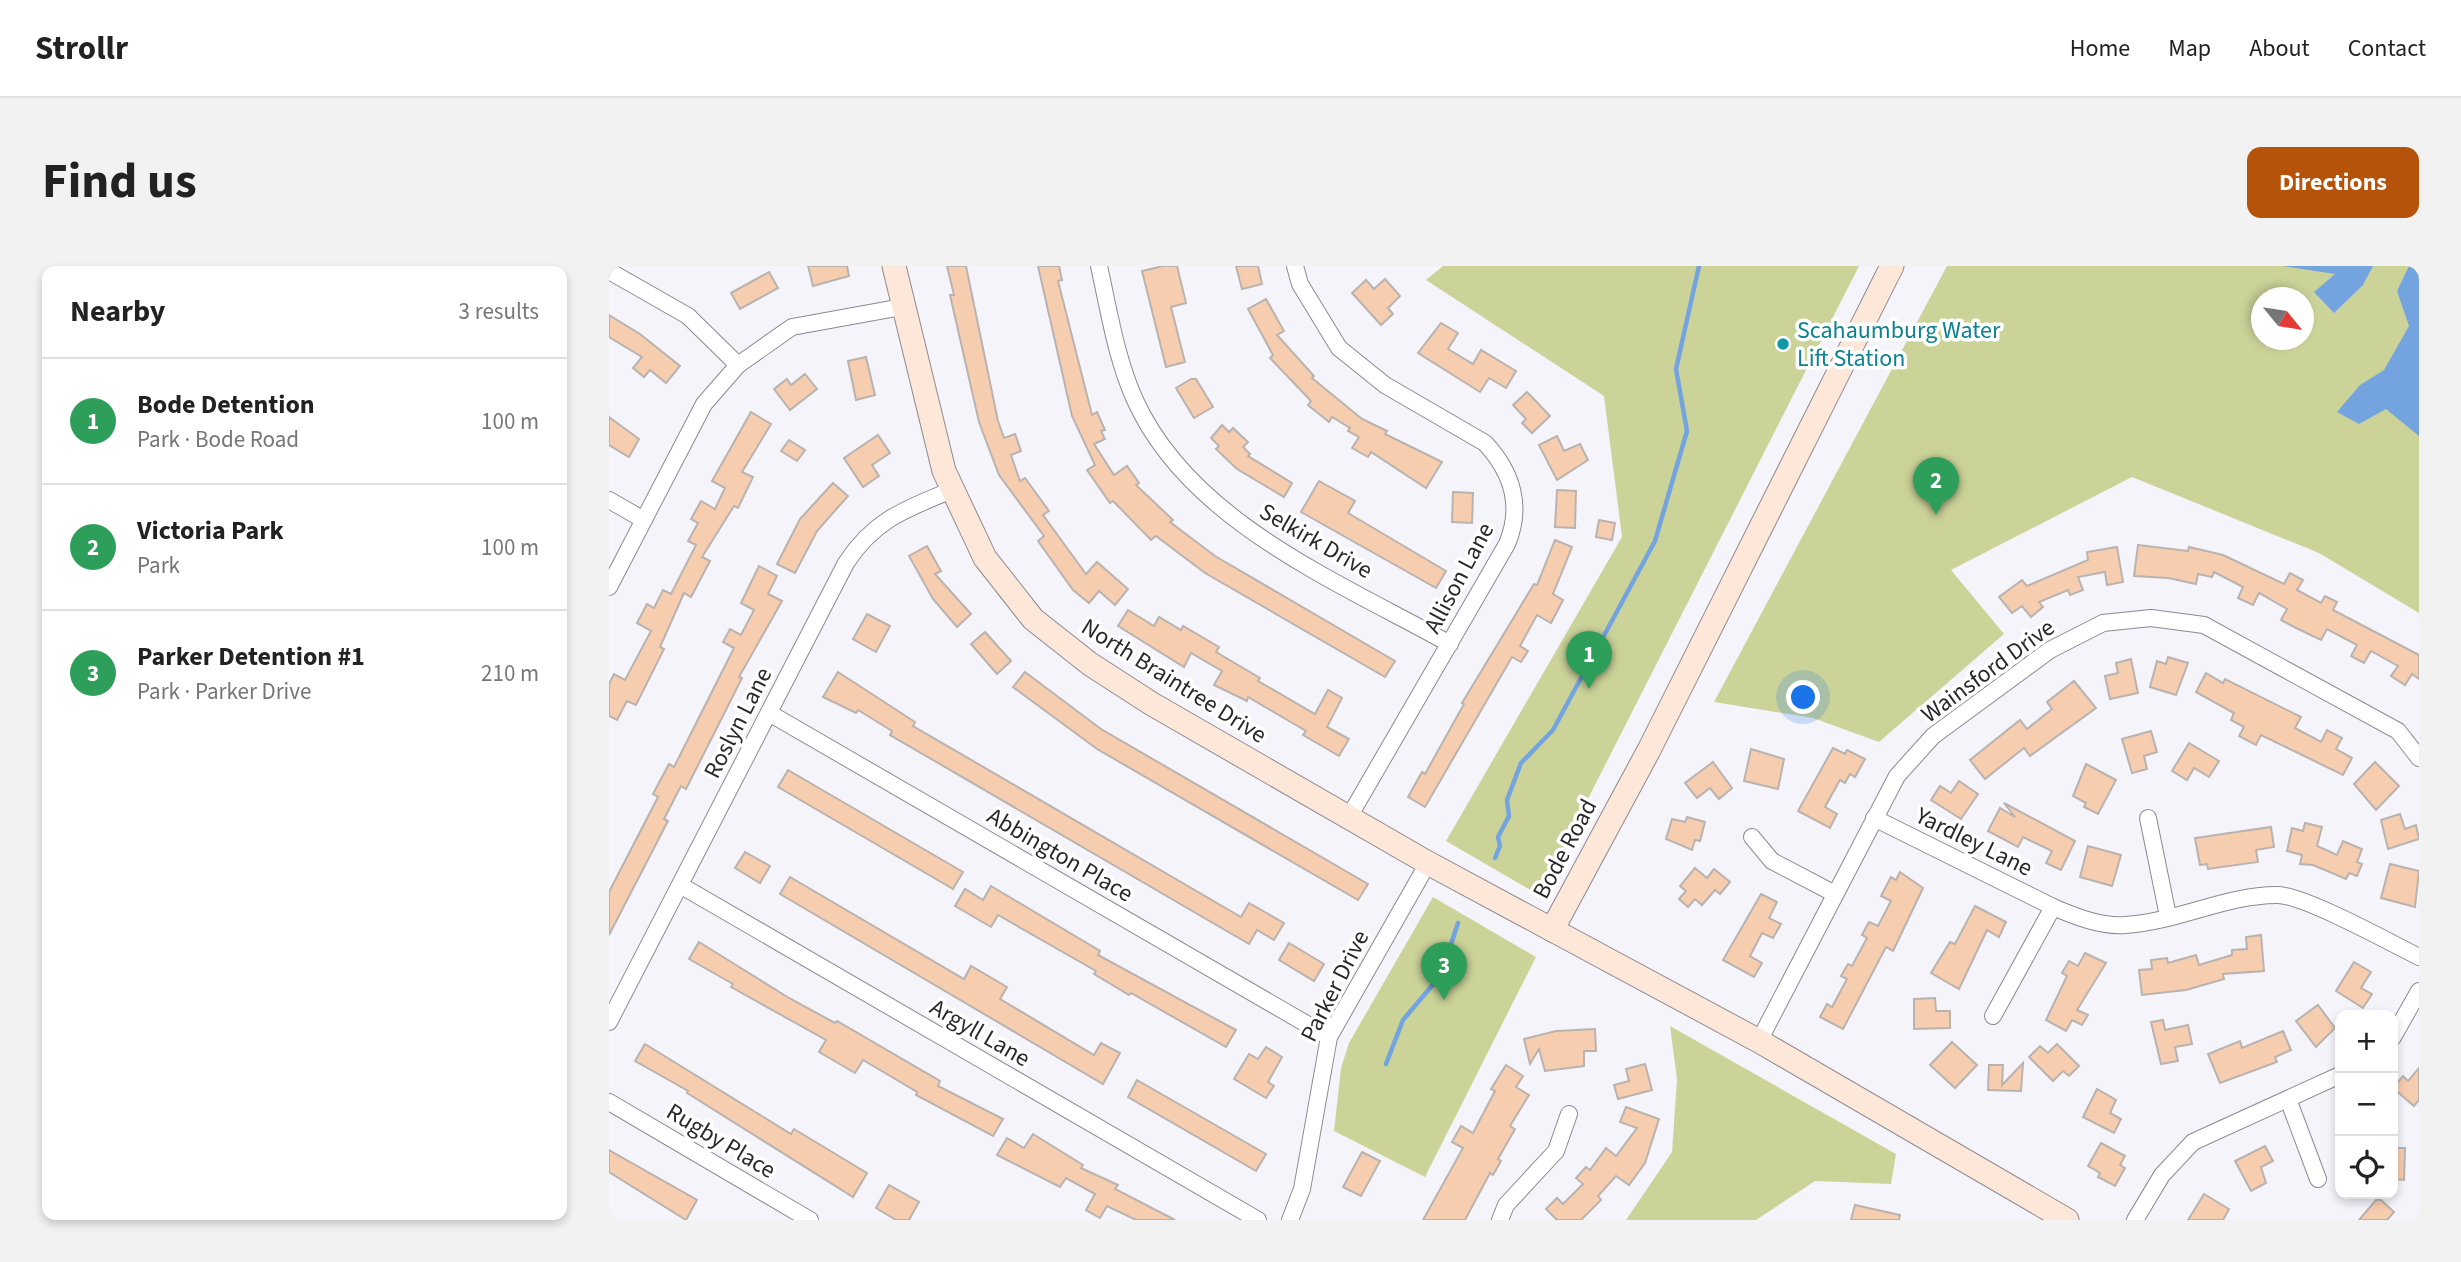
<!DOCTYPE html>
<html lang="en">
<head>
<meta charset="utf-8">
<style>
  :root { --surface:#fff; --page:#f2f2f2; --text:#222; --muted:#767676; --line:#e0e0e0; --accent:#b45309 }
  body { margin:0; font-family:"Source Sans 3",sans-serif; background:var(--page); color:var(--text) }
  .controls { position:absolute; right:21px; bottom:21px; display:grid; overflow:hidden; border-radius:14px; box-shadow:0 4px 10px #0003 }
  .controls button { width:63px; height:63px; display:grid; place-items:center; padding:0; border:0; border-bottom:2px solid var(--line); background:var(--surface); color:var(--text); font:35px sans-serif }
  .compass { position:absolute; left:1642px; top:21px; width:63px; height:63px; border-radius:50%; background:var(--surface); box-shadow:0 4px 10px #0003; rotate:120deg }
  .you { position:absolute; left:1195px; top:432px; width:24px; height:24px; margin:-18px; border:5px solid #fff; border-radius:50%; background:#1a73e8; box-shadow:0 0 0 10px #1a73e833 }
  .badge { display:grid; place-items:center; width:46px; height:46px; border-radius:50%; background:var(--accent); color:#fff; font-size:23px; font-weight:700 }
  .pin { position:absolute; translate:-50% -58px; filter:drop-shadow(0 2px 4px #0008) }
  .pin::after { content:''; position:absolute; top:37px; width:24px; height:21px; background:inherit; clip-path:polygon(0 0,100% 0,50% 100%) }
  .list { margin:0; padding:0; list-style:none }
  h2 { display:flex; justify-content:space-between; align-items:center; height:91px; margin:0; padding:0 28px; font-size:30px }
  h2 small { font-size:23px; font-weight:400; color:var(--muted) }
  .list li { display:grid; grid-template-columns:46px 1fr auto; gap:21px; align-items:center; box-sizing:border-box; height:126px; padding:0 28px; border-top:2px solid var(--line) }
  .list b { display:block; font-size:26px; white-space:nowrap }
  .list p { margin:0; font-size:23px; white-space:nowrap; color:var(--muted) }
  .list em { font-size:23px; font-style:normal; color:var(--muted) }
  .icon { flex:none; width:38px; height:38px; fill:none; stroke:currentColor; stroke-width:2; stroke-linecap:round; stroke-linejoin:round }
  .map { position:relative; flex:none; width:1810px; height:954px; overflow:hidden; border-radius:14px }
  header { display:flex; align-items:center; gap:42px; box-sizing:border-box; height:98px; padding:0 35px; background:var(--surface); border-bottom:2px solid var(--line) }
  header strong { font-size:33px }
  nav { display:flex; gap:38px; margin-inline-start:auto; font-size:24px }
  .intro { display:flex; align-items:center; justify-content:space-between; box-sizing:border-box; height:168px; padding:0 42px }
  h1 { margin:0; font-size:49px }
  .button { padding:18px 32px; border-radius:14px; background:var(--accent); color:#fff; font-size:24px; font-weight:700 }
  main { display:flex; gap:42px; padding:0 42px }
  aside { flex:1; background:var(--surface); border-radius:14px; box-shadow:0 4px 10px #0003 }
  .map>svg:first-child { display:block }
  .green { fill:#ccd399; fill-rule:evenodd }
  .water { fill:#73a4df }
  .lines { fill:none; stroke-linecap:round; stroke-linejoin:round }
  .stream { stroke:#73a4df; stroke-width:4.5 }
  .building { fill:#f7cdb0; stroke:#b9b3af; stroke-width:2 }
  .street-casing { stroke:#8c8a90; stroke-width:18 }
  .secondary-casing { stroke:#8c8a90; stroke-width:25 }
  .street { stroke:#fff; stroke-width:16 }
  .secondary { stroke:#fce7d8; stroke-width:23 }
  .culture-dot { fill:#0f9aa8; stroke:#fff; stroke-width:2.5 }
  .labels { text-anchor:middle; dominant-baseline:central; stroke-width:7; stroke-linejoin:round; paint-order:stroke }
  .culture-label { font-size:24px; fill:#0d838f; stroke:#fff; text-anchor:start }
  .street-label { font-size:24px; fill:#29282b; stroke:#fff }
</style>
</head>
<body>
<header>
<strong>Strollr</strong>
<nav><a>Home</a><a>Map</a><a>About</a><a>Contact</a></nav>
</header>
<div class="intro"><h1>Find us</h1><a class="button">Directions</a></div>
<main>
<aside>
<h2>Nearby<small>3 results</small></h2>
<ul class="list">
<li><span class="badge" style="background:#2e9e5b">1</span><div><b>Bode Detention</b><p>Park · Bode Road</p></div><em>100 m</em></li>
<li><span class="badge" style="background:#2e9e5b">2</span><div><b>Victoria Park</b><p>Park</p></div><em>100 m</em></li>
<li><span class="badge" style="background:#2e9e5b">3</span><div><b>Parker Detention #1</b><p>Park · Parker Drive</p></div><em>210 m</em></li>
</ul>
</aside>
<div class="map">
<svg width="1810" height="954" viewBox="0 0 1810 954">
  <rect width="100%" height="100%" fill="#f6f4fb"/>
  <g class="green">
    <polygon points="834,0 1250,0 930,629 837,575 1013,271 995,130 817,14"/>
    <path d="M1338 0H1810V347L1710 287 1523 211 1342 304 1395 368 1270 476 1204 452 1105 436ZM1652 32H1694V74H1652Z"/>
    <polygon points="824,631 927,691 816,911 725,865 732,802 740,777"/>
    <polygon points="1061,760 1287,888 1282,918 1206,915 1147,954 1017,954 1063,886 1068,813"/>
  </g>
  <g class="water">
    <polygon points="1674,0 1764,0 1754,19 1725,47 1705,26 1726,8"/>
    <polygon points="1800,0 1810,0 1810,170 1777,143 1750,158 1728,146 1751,119 1775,104 1800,60 1788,25"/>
  </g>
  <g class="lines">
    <g class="stream">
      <polyline points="886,592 891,580 889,571 900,550 898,534 912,497 944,464 1046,275 1078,165 1067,103 1090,0"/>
      <polyline points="777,798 794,754 832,709 849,657"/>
    </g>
  </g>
  <g class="building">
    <polygon points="199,0 238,0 240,10 204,20"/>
    <polygon points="338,0 357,0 389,155 395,172 406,168 412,185 402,189 411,215 416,212 440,245 434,249 477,308 488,296 519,323 506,339 490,325 480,337 464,324 429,275 435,270 390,209 370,156 341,29 345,29"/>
    <polygon points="429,0 450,0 453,14 449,15 483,149 488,146 496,164 492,165 496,173 485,178 505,209 518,200 530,217 527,219 564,254 561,256 606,290 786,395 776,411 596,307 547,270 542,274 504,235 501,237 478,204 486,199 463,150"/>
    <polygon points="554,0 568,0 577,37 562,41 576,96 557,101 533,5"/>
    <polygon points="627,0 649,0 653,18 633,23"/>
    <polygon points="160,6 169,22 131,43 122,27"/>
    <polygon points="776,13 791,30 779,42 784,48 772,59 743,27 757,14 765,23"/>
    <polygon points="657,33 675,65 668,69 705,110 703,112 753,153 778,165 776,168 833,196 817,222 762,186 759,191 743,182 750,171 739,165 741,162 723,151 720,156 699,139 702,135 661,92 664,89 639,43"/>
    <polygon points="0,49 31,68 71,100 57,117 41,104 35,111 24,102 33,91 0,71"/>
    <polygon points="832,57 849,67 839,83 864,98 872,84 907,105 897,122 880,112 871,126 809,87"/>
    <polygon points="257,91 266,129 247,134 239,95"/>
    <polygon points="196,108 208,123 181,144 165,123 178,113 182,119"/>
    <polygon points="582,113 587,113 604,141 585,152 567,122"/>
    <polygon points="918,126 941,150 923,167 913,157 917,153 904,139"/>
    <polygon points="142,146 162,158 133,206 144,211 129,242 125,240 93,291 101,295 82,331 75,327 51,381 55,383 27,439 18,435 8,454 0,450 0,418 5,408 16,414 42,365 28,357 38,338 45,342 54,324 62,328 87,279 79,275 89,257 82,253 92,235 106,243 116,222 103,215"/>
    <polygon points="0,151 30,173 20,191 0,179"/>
    <polygon points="613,159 620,166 624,162 639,176 634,181 641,188 639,190 683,217 675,231 628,203 607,183 610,180 602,172"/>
    <polygon points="269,169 281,187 263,199 270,210 254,221 235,192"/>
    <polygon points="948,170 955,185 971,178 979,194 948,214 930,179"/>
    <polygon points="180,174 196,184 188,195 172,185"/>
    <polygon points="710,215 746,235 739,247 837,305 827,322 692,246"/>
    <polygon points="224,217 239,230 208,265 186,307 168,298 191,253"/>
    <polygon points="948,224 967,225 966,262 946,261"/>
    <polygon points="844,226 864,227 863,257 843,256"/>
    <polygon points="990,254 1006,257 1003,274 987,271"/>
    <polygon points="946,274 963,281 944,328 954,334 942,357 928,349 911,380 919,385 912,396 903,391 816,541 799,531 813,506 816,508 855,438 853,437 925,318 928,319"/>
    <polygon points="1529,279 1579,285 1580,281 1614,289 1675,318 1681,307 1694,314 1688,324 1712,337 1716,330 1728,336 1724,344 1810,389 1810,413 1803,408 1796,419 1782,410 1789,400 1762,385 1755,397 1742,390 1748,379 1718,363 1712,374 1685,361 1672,354 1678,343 1650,327 1644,339 1629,332 1634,321 1605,306 1603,311 1589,308 1587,318 1559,312 1525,310"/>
    <polygon points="318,280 332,305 326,308 362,348 348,361 324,333 300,290"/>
    <polygon points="1508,281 1514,316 1498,319 1496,306 1469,311 1474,324 1461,329 1459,324 1430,336 1434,341 1422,351 1413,340 1403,347 1390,331 1413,314 1418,320 1479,294 1478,286"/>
    <polygon points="150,300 168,310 159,328 173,335 130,411 133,412 77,523 72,520 55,553 59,555 0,669 0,626 49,531 44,528 60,498 65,501 125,382 114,376 121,363 132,369 145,344 132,337"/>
    <polygon points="519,344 545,360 550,351 572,364 574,360 610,381 607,386 651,412 649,415 706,448 719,424 733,432 718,461 740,473 730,490 694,469 697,465 639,431 638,435 605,419 613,405 582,387 575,401 509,360"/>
    <polygon points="258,348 281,360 267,386 244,373"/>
    <polygon points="376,366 402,395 388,408 362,378"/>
    <polygon points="1559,391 1579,397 1567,429 1541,421 1548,395 1557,398"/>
    <polygon points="1522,393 1529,427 1501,433 1496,410 1509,407 1507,397"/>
    <polygon points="229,406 306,456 304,460 632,651 640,637 675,657 665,674 648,664 640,678 281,469 283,465 249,444 247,447 214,431"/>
    <polygon points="416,406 492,463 759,618 749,634 488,483 404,421"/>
    <polygon points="1597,407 1614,417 1616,413 1692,451 1686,462 1712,476 1718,464 1733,472 1727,483 1743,492 1734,509 1652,469 1647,479 1630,470 1635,461 1622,454 1625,447 1587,426"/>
    <polygon points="1465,415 1487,442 1421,490 1415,482 1376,513 1361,494 1411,454 1418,463 1443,443 1438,436"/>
    <polygon points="1542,465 1548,486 1535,490 1538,503 1523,507 1513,473"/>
    <polygon points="1580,477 1610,495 1600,511 1585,502 1578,514 1563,505"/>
    <polygon points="1224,482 1236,488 1238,484 1256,493 1246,511 1241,508 1236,517 1231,514 1216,541 1228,548 1221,562 1189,545"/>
    <polygon points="1142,483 1175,493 1169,523 1135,515"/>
    <polygon points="1104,496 1123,522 1110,533 1101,522 1088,532 1076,517"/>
    <polygon points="1766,496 1790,520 1767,544 1745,518"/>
    <polygon points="1477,498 1507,514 1489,548 1475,541 1477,537 1464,530"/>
    <polygon points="179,504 354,606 344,623 169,521"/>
    <polygon points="1350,515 1369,528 1352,553 1322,534 1331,520 1342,527"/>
    <polygon points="1395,537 1466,575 1452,604 1437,597 1443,585 1414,571 1409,581 1379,565 1391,542 1406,551"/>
    <polygon points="1791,548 1796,563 1807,559 1810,573 1779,583 1772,554"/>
    <polygon points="1078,551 1096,556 1091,575 1086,574 1083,584 1057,573 1063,553 1076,556"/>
    <polygon points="1696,557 1713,561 1708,580 1728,589 1734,575 1753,583 1748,596 1753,598 1748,610 1740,607 1737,613 1704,599 1691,598 1693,589 1678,585 1683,562 1694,565"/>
    <polygon points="1662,561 1665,581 1647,584 1649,596 1599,603 1598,598 1591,599 1586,572"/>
    <polygon points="1479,580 1512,589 1503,620 1471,611"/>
    <polygon points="136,586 161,600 151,617 126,602"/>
    <polygon points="1781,598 1810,605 1806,641 1772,632"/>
    <polygon points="1086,602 1098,612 1105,603 1121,616 1111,628 1106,624 1093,639 1086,633 1079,641 1070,633 1077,625 1071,620"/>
    <polygon points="1291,606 1314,622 1284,685 1277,681 1234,763 1211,751 1218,738 1223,741 1238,713 1232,710 1239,698 1243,700 1258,672 1253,669 1260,656 1269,660 1282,635 1272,630 1282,611 1287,614"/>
    <polygon points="181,611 355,713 362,700 398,721 391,733 485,789 492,777 511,787 494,818 171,628"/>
    <polygon points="382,620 491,685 489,689 627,764 617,781 522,727 520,729 485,708 487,705 389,649 382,661 346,640 356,623 374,634"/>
    <polygon points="1152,628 1168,636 1160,652 1172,658 1164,672 1153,667 1141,690 1153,697 1145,711 1114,694"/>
    <polygon points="1366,640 1397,656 1390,671 1378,664 1350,723 1322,707 1341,676 1346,678"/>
    <polygon points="1652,669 1655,705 1614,708 1615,713 1577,724 1533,729 1530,704 1543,703 1542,694 1558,692 1559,697 1587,689 1590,699 1623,689 1623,684 1638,683 1637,671"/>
    <polygon points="90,676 180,732 226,757 228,755 331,815 329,820 394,853 384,870 307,829 308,826 254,794 246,807 210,786 217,774 122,721 124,718 80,693"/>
    <polygon points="680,677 715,698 705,715 670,694"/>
    <polygon points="1476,687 1497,697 1468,744 1479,749 1473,759 1463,754 1457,765 1437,754 1458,710 1453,707 1460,695 1469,700"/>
    <polygon points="1745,696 1762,706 1752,722 1763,728 1754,742 1727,725"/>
    <polygon points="1326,732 1327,745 1341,745 1341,762 1305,763 1305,733"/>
    <polygon points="1709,739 1726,762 1707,781 1687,755"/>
    <polygon points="1554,754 1556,764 1579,759 1583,778 1566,781 1569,795 1552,798 1542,756"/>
    <polygon points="986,763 987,785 975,785 975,800 936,805 930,783 921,798 915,773 947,765"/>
    <polygon points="1674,765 1682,784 1666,791 1668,796 1611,817 1599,788 1631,775 1633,782"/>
    <polygon points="1343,776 1368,799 1346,822 1321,799"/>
    <polygon points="36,778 182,868 185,863 258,907 244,931 78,827 79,825 26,795"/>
    <polygon points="1448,778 1470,800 1460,810 1454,805 1444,815 1420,791 1431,780 1439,787"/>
    <polygon points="657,781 673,791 659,816 665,820 657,832 625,813 640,788 649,793"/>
    <polygon points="1414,797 1412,825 1379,824 1380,799 1394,799 1393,819"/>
    <polygon points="1036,798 1043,824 1009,833 1005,819 1020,815 1017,803"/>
    <polygon points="897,799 914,810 907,821 920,829 901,860 906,863 889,893 892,895 884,909 881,907 856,954 814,954 854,882 843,876 852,860 864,867 886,825 882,823"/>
    <polygon points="1810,802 1810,834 1805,840 1784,822 1794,810 1799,815"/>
    <polygon points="528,814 657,888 647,905 519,831"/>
    <polygon points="1488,823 1507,834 1501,847 1512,853 1505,867 1474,851"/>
    <polygon points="1017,841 1050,853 1036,897 1020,919 1007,910 989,930 992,934 972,954 948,954 937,943 948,932 954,938 974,918 967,912 977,901 981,904 997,882 1007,890 1028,862 1011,856"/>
    <polygon points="424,868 474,899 472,902 509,919 506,923 566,954 527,954 498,940 491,952 477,944 486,928 457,912 451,921 388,889 398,872 415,882"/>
    <polygon points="1492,877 1516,890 1511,899 1516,902 1506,920 1489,911 1491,907 1479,900"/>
    <polygon points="1656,880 1664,895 1652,901 1657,917 1642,925 1626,895"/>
    <polygon points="1784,882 1796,882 1795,914 1784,913"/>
    <polygon points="0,884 88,934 77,954 0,906"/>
    <polygon points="753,886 771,895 752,930 734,921"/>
    <polygon points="280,919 310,936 300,954 287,954 267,942"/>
    <polygon points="1595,928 1620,943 1614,954 1579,954"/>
    <polygon points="1767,934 1772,934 1785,946 1778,954 1750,954"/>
    <polygon points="1246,939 1291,949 1290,954 1242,954"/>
  </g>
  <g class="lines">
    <g class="street-casing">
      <g id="street">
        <path d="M490 0C500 45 507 92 526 134 581 256 730 316 841 378"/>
        <path d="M686 0 691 18 730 82 776 119 876 177C903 206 914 240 898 278L740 551"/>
        <polyline points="0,5 79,50 129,99"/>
        <polyline points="0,234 35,254"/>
        <polyline points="0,321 95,138 129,99 183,61 293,41"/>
        <polyline points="160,447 720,771"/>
        <path d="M1265 552 1444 641C1465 650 1492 661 1516 659 1568 656 1616 629 1668 629 1695 629 1782 677 1810 691"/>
        <polyline points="1539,552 1559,650"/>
        <polyline points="1143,571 1163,595 1226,628"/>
        <polyline points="71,619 649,954"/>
        <polyline points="1384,750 1444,641"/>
        <path d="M0 756 237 297C266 253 297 243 343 224"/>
        <polyline points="1784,771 1810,725"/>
        <polyline points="1150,775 1288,510 1324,470 1441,384 1494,357 1542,352 1595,359 1789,465 1810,492"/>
        <polyline points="1679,833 1709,913"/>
        <polyline points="0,836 201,954"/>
        <polyline points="681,954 693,923 720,771 819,597"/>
        <polyline points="891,954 897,939 947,885 960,848"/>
        <polyline points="1526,954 1553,909 1584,876 1731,809"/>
      </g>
    </g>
    <g class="secondary-casing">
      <g id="secondary">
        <polyline points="285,0 335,205 376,292 424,353 481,398 543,438 819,597 1150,775 1458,954"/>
        <polyline points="943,664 1040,484 1283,0"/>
      </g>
    </g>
    <use href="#street" class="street"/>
    <use href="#secondary" class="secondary"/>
  </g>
  <circle class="culture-dot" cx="1174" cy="78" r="7"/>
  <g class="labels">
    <g class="culture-label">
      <text x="1188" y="64">Scahaumburg Water<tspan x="1188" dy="28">Lift Station</tspan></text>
    </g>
    <g class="street-label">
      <text transform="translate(707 275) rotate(30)">Selkirk Drive</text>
      <text transform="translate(850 312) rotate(-62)">Allison Lane</text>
      <text transform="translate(1379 405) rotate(-36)">Wainsford Drive</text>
      <text transform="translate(565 415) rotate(32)">North Braintree Drive</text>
      <text transform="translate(129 457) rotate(-63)">Roslyn Lane</text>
      <text transform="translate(1365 576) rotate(26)">Yardley Lane</text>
      <text transform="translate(956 583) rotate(-62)">Bode Road</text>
      <text transform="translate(451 589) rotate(30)">Abbington Place</text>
      <text transform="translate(726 720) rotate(-63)">Parker Drive</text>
      <text transform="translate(371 767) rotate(30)">Argyll Lane</text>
      <text transform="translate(112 875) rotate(31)">Rugby Place</text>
    </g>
  </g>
</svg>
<div class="controls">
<button>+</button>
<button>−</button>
<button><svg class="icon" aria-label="locate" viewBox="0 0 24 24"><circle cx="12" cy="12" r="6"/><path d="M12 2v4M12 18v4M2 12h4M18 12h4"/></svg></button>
</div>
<svg class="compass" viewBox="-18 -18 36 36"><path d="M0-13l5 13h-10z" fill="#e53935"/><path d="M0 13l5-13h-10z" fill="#767676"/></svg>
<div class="you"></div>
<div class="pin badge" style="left:980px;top:423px;background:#2e9e5b">1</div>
<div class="pin badge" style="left:1327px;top:249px;background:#2e9e5b">2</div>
<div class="pin badge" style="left:835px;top:734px;background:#2e9e5b">3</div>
</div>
</main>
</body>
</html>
